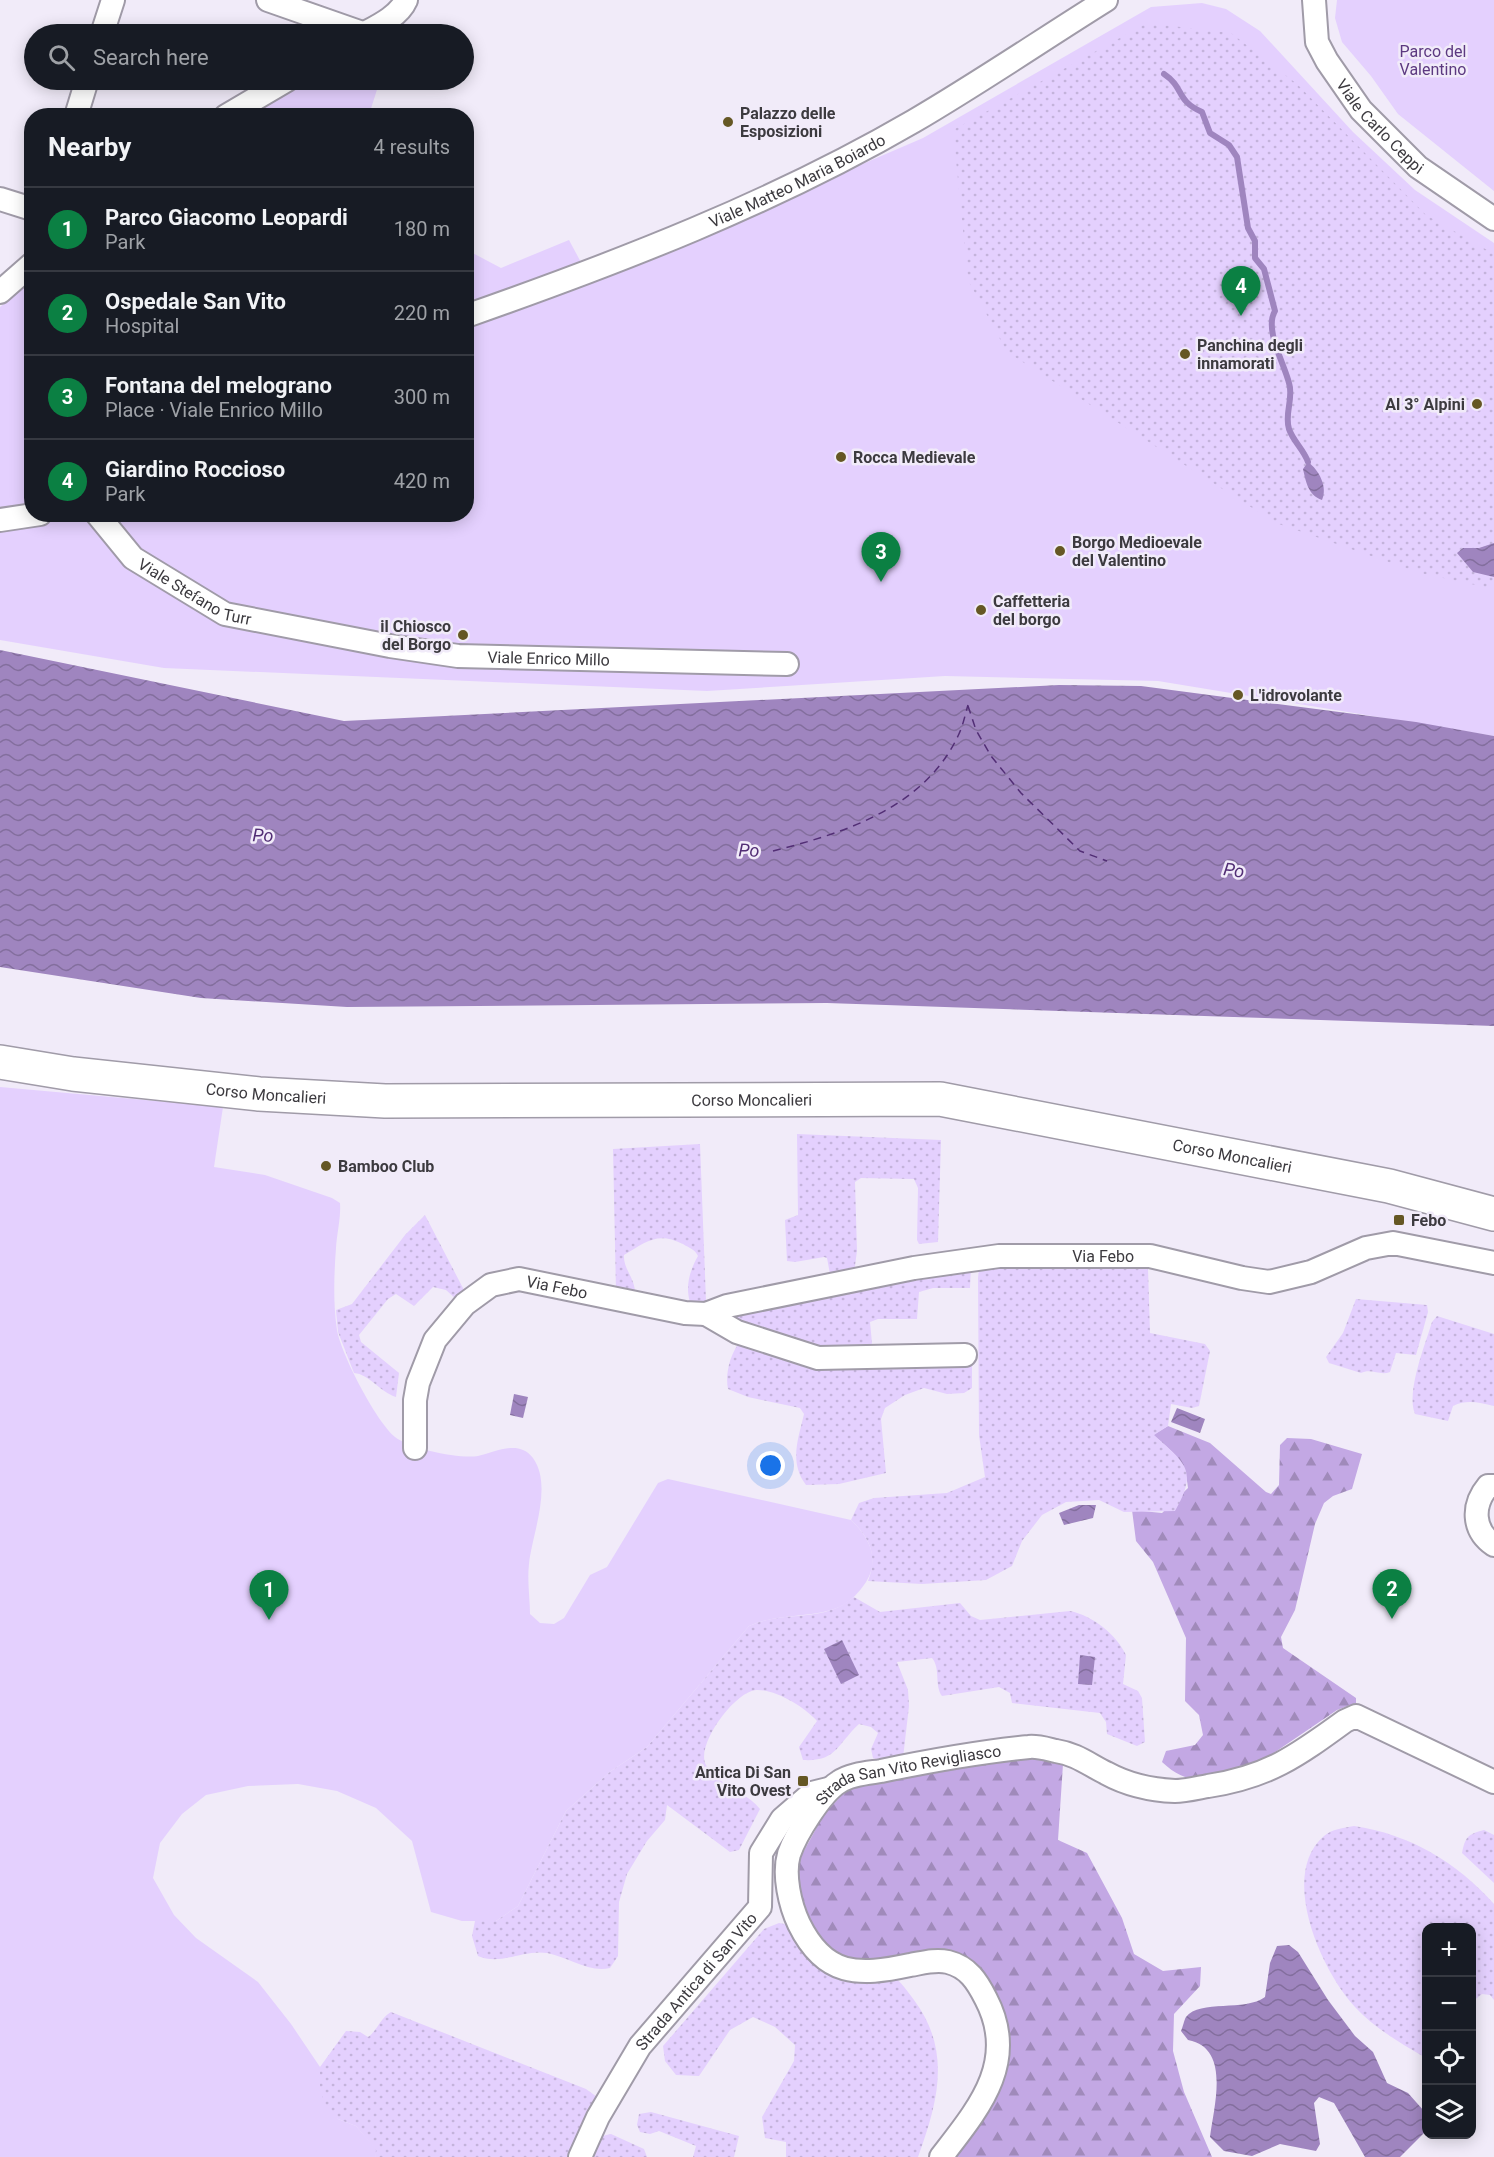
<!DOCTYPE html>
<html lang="en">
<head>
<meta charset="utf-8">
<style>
  :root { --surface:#171b24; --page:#20242c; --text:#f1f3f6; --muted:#9ea1a6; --line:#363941; --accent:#0b8043 }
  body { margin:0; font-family:Roboto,sans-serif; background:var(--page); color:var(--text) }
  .controls { position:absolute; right:18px; bottom:18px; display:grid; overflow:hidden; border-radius:12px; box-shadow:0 3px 15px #0003 }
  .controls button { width:54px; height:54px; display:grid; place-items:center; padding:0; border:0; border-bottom:2px solid var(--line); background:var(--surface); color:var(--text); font:30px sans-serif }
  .you { position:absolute; left:771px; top:1466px; width:21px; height:21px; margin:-15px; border:4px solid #fff; border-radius:50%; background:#1a73e8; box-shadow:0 0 0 9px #1a73e833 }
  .badge { display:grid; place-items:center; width:39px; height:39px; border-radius:50%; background:var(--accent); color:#fff; font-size:20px; font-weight:700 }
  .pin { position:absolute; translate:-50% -50px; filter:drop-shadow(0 2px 3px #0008) }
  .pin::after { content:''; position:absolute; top:32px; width:21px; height:18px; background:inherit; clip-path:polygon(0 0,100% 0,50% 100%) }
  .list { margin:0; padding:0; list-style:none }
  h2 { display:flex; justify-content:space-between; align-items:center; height:78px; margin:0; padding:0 24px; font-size:26px }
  h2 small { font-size:20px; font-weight:400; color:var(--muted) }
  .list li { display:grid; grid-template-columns:39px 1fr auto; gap:18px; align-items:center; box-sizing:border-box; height:84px; padding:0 24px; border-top:2px solid var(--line) }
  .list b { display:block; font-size:22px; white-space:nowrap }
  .list p { margin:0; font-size:20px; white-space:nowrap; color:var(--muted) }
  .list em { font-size:20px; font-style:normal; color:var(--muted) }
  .icon { flex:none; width:33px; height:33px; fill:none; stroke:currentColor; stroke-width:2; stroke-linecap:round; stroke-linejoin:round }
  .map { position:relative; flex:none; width:1494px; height:2157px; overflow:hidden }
  .search { position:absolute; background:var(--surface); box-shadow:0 3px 15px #0003; left:24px; top:24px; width:450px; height:66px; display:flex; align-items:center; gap:15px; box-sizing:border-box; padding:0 21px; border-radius:33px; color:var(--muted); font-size:22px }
  .panel { position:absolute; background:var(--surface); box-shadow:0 3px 15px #0003; left:24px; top:108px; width:450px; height:414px; border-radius:24px }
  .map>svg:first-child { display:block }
  .green { fill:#e4d0fe }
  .forest { fill:url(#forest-firs) }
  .garden { fill:url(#garden-dots) }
  .water { fill:url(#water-waves) }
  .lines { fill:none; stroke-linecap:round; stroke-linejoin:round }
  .stream { stroke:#9f85bf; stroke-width:6 }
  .ferry { stroke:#522e75; stroke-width:1.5; stroke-dasharray:8 6; stroke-linecap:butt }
  .minor-casing { stroke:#a09ba8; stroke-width:26 }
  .secondary-casing { stroke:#a09ba8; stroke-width:36 }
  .minor { stroke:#fff; stroke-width:22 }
  .secondary { stroke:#fff; stroke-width:33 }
  .poi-dot { fill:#655724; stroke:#f1ebf9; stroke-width:2 }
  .labels { text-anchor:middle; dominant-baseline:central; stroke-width:5; stroke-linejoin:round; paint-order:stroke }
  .park-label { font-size:16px; fill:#5c3980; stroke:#f1ebf9 }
  .poi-label { font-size:16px; font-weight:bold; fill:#3c3a3f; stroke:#f1ebf9; text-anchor:start }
  .street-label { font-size:16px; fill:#3c3a3f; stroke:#f1ebf9 }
  .water-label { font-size:18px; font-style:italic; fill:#522e75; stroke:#f1ebf9 }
</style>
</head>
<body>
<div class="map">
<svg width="1494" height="2157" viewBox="0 0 1494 2157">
  <defs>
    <pattern id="forest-firs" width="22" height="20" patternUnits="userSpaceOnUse" patternTransform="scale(1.5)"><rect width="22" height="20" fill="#c3a8e4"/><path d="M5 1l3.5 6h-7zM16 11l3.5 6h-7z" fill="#a08aba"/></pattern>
    <pattern id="garden-dots" width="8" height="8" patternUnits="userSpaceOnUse" patternTransform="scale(1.5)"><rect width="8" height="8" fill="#e4d0fe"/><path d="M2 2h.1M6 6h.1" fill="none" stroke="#c4b3db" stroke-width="1.8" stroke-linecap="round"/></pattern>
    <pattern id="water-waves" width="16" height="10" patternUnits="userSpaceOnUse" patternTransform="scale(1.5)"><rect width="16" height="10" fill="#9f85bf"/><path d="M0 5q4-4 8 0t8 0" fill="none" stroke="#836e9d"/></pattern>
  </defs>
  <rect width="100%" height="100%" fill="#f1ebf9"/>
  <g class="green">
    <polygon points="1337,0 1494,0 1494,191 1398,114 1371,76 1342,42 1335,18"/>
    <polygon points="1202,3 1226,9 1260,31 1353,132 1415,190 1494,243 1494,736 1158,681 945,676 707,691 164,668 0,640 0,307 31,280 32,514 466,514 467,250 501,268 569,240 591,281 923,138 1151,7"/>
    <polygon points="301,80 380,80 369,115 244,116"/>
    <path d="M0 1087 223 1107 214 1167 265 1175 332 1198 340 1203C341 1218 337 1232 336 1248 334 1274 333 1304 337 1330 341 1354 376 1421 395 1437 410 1449 460 1459 478 1456 495 1452 519 1439 533 1458 553 1486 532 1534 529 1564 527 1581 530 1598 530 1614L540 1623 554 1624 564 1618 590 1575 607 1567 658 1483 668 1479 851 1520C872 1540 882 1564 861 1589 854 1598 843 1607 831 1610 803 1618 776 1614 749 1626L647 1747 611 1771 566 1811 518 1906 496 1921H462L431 1912 412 1841 376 1808 337 1791 298 1784 248 1786 206 1795 182 1814 160 1843 153 1878 174 1915 196 1938 258 1982 291 2024 320 2067V2087L338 2119 356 2126 377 2150 375 2157H0Z"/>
  </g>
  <g class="forest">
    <path d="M1168 1426 1210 1443 1266 1492 1271 1494 1279 1485 1280 1445 1287 1438 1311 1439 1362 1454 1352 1489 1333 1496 1324 1503 1315 1524 1295 1610 1281 1637 1283 1648 1356 1698V1703L1337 1710 1253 1767C1213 1769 1197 1795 1162 1762L1166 1751 1195 1745 1203 1735 1199 1715 1185 1701 1186 1638 1153 1562 1136 1541 1132 1510 1162 1513 1188 1488C1186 1461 1173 1452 1153 1435Z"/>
    <path d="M1042 1757 1063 1764 1058 1840 1087 1853 1122 1918 1134 1954 1163 1971 1201 1967 1200 1986 1174 2014 1173 2051 1184 2092 1212 2157H952C980 2122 1023 2076 1005 2027 998 2009 988 1991 979 1973L845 1960 817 1941 797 1888 799 1860 824 1814 845 1792 855 1786 912 1774Z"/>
  </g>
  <g class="garden">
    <polygon points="1147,23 1231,33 1297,84 1426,215 1494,254 1494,589 1420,573 1276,523 1007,352 968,280 953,130"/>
    <polygon points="797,1134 941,1140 938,1242 919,1244 917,1240 918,1188 914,1179 861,1178 855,1182 857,1251 854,1273 830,1274 827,1258 824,1257 795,1262 787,1261 785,1220 798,1215"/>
    <path d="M700 1144 706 1301 690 1302C685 1286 690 1270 698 1256 695 1249 689 1248 683 1244 657 1231 646 1242 624 1255 623 1268 634 1277 635 1291L631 1295 616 1291 613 1149Z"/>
    <path d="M425 1215 465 1292 457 1300 446 1290 433 1287 414 1306 396 1294 388 1299 359 1335 361 1342 399 1373 396 1397C380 1392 369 1374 354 1373L338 1332 336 1310 352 1304 405 1235Z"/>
    <path d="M983 1265H1143L1148 1269 1150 1333 1205 1344 1210 1351 1199 1406 1192 1408 1171 1404 1168 1426 1154 1435C1186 1464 1198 1470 1175 1511L1124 1512 1099 1500 1066 1502 1042 1515 1022 1541 1012 1566 986 1580 922 1584 868 1581C878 1556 870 1538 851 1520L859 1503 874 1498 947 1493 985 1477 979 1435 978 1278 979 1269Z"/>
    <polygon points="971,1266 970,1288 933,1288 919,1292 917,1319 878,1319 870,1322 872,1343 869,1350 818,1350 729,1320 731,1312"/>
    <path d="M1356 1299 1427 1305 1428 1312 1416 1355 1396 1353 1390 1372C1380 1376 1371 1368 1361 1373L1329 1363 1326 1357 1343 1333Z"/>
    <path d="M1437 1316 1494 1334V1406C1479 1403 1468 1399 1453 1406L1448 1421 1415 1414C1406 1392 1425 1345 1432 1322Z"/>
    <path d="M739 1343 972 1363V1388L964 1393 947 1394 924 1388 905 1395 885 1408 881 1419 886 1473 839 1484 806 1485C789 1462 798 1440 804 1414L800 1408 748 1397 728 1389C725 1374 730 1355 739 1343Z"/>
    <path d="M854 1597 880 1612 960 1603 971 1616 980 1620 1070 1611C1093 1616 1116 1634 1126 1655L1123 1684 1138 1691 1142 1698 1145 1742 1137 1746 1107 1734 1106 1722 1100 1713 1012 1703 1010 1693 999 1687 942 1696C934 1685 941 1669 932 1658L897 1662 908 1690 909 1706 903 1758 881 1761 873 1758 871 1749 878 1733 871 1727 859 1724C837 1744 837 1762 803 1760L799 1747 817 1721C805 1707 775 1689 756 1690 734 1692 695 1746 706 1765 717 1785 746 1791 760 1809L739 1850 730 1852 667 1805 665 1820 647 1841 627 1874 619 1902 618 1956 610 1968C589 1973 568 1957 547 1953 523 1949 501 1966 478 1956L472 1936 475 1921H496L518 1906 566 1811 611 1771 647 1747 749 1626C781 1612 805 1620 834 1609 841 1607 848 1601 854 1597Z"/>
    <path d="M1354 1826C1409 1834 1457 1862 1494 1904V2000L1490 1995 1482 1994 1472 2002V1928H1426V2058C1402 2044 1374 2028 1355 2007 1322 1972 1278 1875 1324 1836 1332 1829 1343 1828 1354 1826Z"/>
    <path d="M1484 1830 1494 1835V1883L1462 1853C1465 1837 1468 1834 1484 1830Z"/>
    <path d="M779 1923 789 1925 807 1953C827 1958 877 1967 892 1976 900 1980 908 1992 914 2000 952 2051 938 2102 918 2157H786V2142L765 2138 762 2117 794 2061 795 2045 775 2027 753 2017 730 2030 699 2076 676 2075 665 2061 663 2046 764 1929Z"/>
    <path d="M391 2012 586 2089 597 2097 575 2157H375L376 2150 356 2126 338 2119 325 2107 320 2087V2067L346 2031 360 2032 368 2037C378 2030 380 2018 391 2012Z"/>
    <polygon points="651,2112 739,2136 734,2157 693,2157 696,2146 659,2131 650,2134 640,2132 637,2125 639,2114"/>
    <polygon points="611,2134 644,2149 647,2157 592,2157 602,2136"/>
  </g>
  <g class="water">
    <path d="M1308 462C1319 470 1328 487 1322 500 1308 495 1306 482 1303 469Z"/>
    <polygon points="1494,543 1494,577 1473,572 1457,553 1463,548 1479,548"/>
    <polygon points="0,650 344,721 1059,685 1141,686 1416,722 1494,736 1494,1026 827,1003 347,1007 201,998 0,967"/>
    <polygon points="514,1394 528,1397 523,1418 510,1415"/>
    <polygon points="1177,1408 1205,1419 1200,1433 1171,1422"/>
    <polygon points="1079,1505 1096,1505 1093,1518 1064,1525 1059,1513"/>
    <polygon points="842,1640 859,1675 841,1684 824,1649"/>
    <polygon points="1080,1655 1095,1657 1092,1685 1078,1684"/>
    <path d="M1289 1945 1298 1952 1328 2000 1355 2036 1373 2052 1387 2083 1408 2093 1424 2111 1426 2131 1400 2157H1365L1334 2103 1319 2097 1314 2103 1320 2144 1316 2151 1280 2144 1252 2156 1224 2151 1210 2137C1214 2105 1231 2048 1188 2040L1181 2031C1183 2027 1184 2020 1186 2017 1200 1999 1245 2012 1265 1997L1270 1963 1277 1946Z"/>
  </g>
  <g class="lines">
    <path class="stream" d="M1164 74C1185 88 1175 100 1202 112L1210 133 1229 145 1237 157 1248 228 1255 241V258L1264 269 1275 311C1264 329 1284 363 1289 383 1294 398 1284 414 1289 429 1293 441 1304 450 1308 462"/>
    <g class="ferry">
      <polyline points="968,706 976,730 991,756 1021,793 1080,851 1107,861"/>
      <path d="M773 851C844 833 924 808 958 736 963 726 965 715 968 705"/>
    </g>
    <g class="minor-casing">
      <g id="minor">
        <polyline points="268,0 365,34"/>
        <path id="s1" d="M1314 0 1317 42 1327 61 1361 110 1418 167 1494 219"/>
        <polyline points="102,34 113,0"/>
        <path d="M363 34C378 26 399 16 406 0"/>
        <polyline points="76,116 87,80"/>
        <polyline points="226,116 287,80"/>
        <polyline points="0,199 32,209"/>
        <polyline points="0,292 32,264"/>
        <path id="s2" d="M466 316C620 262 773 203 914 121 979 83 1042 40 1106 0"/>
        <path id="s3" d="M97 514 133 558 225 614 390 646 458 656 787 664"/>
        <polyline points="0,520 40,514"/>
        <polyline points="706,1314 737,1332 818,1358 965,1355"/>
        <path id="s4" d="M415 1448V1400L418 1383 435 1340 465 1304 491 1285 519 1279 685 1313 706 1314 727 1306 914 1268 999 1256H1150L1242 1278 1269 1282 1311 1272 1366 1248 1393 1243 1494 1263"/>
        <path d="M1494 1486H1488C1472 1505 1472 1530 1494 1545"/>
        <path id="s5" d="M580 2157 598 2117 640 2046 760 1907 761 1853 782 1819 812 1793 828 1789"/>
        <path id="s6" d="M941 2157C978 2109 1019 2062 986 1999 977 1981 968 1967 948 1962 935 1959 922 1963 910 1965 858 1976 825 1977 799 1924 790 1905 783 1875 789 1854 796 1834 821 1793 839 1782 850 1774 868 1773 881 1771 929 1761 980 1752 1029 1747 1037 1746 1047 1749 1056 1751 1076 1754 1088 1764 1106 1773 1126 1784 1151 1790 1175 1791 1185 1791 1197 1788 1208 1786 1268 1777 1297 1756 1345 1721L1356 1716 1494 1782"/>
      </g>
    </g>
    <g class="secondary-casing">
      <g id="secondary">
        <path id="s7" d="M0 1062 73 1074 259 1094 385 1101 940 1099 1389 1186 1494 1214"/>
      </g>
    </g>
    <use href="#minor" class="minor"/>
    <use href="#secondary" class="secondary"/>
  </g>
  <g class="poi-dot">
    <circle cx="728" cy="122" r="6"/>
    <circle cx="1185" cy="354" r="6"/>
    <circle cx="1477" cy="404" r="6"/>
    <circle cx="841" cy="457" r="6"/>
    <circle cx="1060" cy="551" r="6"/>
    <circle cx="981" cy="610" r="6"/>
    <circle cx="463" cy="635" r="6"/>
    <circle cx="1238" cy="695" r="6"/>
    <circle cx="326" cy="1166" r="6"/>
    <rect x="1393" y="1214" width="12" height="12" rx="3"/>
    <rect x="797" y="1775" width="12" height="12" rx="3"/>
  </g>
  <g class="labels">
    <g class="park-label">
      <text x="1433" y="51">Parco del<tspan x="1433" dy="18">Valentino</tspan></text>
    </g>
    <g class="poi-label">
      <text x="740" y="113">Palazzo delle<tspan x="740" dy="18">Esposizioni</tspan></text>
      <text x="1197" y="345">Panchina degli<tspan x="1197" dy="18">innamorati</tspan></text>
      <text x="1465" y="404" text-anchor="end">Al 3° Alpini</text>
      <text x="853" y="457">Rocca Medievale</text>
      <text x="1072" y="542">Borgo Medioevale<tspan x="1072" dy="18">del Valentino</tspan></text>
      <text x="993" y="601">Caffetteria<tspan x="993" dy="18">del borgo</tspan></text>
      <text x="451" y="626" text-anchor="end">il Chiosco<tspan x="451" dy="18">del Borgo</tspan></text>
      <text x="1250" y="695">L'idrovolante</text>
      <text x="338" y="1166">Bamboo Club</text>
      <text x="1411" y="1220">Febo</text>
      <text x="791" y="1772" text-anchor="end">Antica Di San<tspan x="791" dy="18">Vito Ovest</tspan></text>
    </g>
    <g class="street-label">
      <text stroke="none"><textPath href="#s1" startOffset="148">Viale Carlo Ceppi</textPath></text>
      <text stroke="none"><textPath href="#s2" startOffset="358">Viale Matteo Maria Boiardo</textPath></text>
      <text stroke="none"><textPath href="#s3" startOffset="128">Viale Stefano Turr</textPath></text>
      <text stroke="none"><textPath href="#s3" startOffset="492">Viale Enrico Millo</textPath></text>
      <text stroke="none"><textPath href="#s7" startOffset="268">Corso Moncalieri</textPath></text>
      <text stroke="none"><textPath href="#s7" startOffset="754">Corso Moncalieri</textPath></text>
      <text stroke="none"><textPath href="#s7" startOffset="1240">Corso Moncalieri</textPath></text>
      <text stroke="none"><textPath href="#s4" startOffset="813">Via Febo</textPath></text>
      <text stroke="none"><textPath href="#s4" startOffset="258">Via Febo</textPath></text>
      <text stroke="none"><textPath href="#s6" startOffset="630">Strada San Vito Revigliasco</textPath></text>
      <text stroke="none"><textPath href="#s5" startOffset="212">Strada Antica di San Vito</textPath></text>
    </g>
    <g class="water-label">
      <text transform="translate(263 835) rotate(2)">Po</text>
      <text transform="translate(749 850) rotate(2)">Po</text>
      <text transform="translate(1234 870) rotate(8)">Po</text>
    </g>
  </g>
</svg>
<div class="controls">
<button>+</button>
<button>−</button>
<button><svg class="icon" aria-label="locate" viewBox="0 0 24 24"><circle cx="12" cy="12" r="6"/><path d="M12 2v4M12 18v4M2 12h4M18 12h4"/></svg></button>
<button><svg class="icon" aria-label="layers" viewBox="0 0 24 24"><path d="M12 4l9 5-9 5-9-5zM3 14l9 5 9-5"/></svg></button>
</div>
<div class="you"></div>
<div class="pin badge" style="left:269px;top:1620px">1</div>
<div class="pin badge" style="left:1392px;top:1619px">2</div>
<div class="pin badge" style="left:881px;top:582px">3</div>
<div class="pin badge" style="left:1241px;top:316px">4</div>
<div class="search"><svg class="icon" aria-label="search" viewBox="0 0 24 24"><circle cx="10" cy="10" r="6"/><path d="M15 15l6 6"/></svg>Search here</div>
<section class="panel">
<h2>Nearby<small>4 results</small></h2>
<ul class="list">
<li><span class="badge">1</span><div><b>Parco Giacomo Leopardi</b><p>Park</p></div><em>180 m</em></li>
<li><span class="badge">2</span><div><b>Ospedale San Vito</b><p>Hospital</p></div><em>220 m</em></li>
<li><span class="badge">3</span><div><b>Fontana del melograno</b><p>Place · Viale Enrico Millo</p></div><em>300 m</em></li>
<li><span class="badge">4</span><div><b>Giardino Roccioso</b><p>Park</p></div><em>420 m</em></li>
</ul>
</section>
</div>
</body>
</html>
